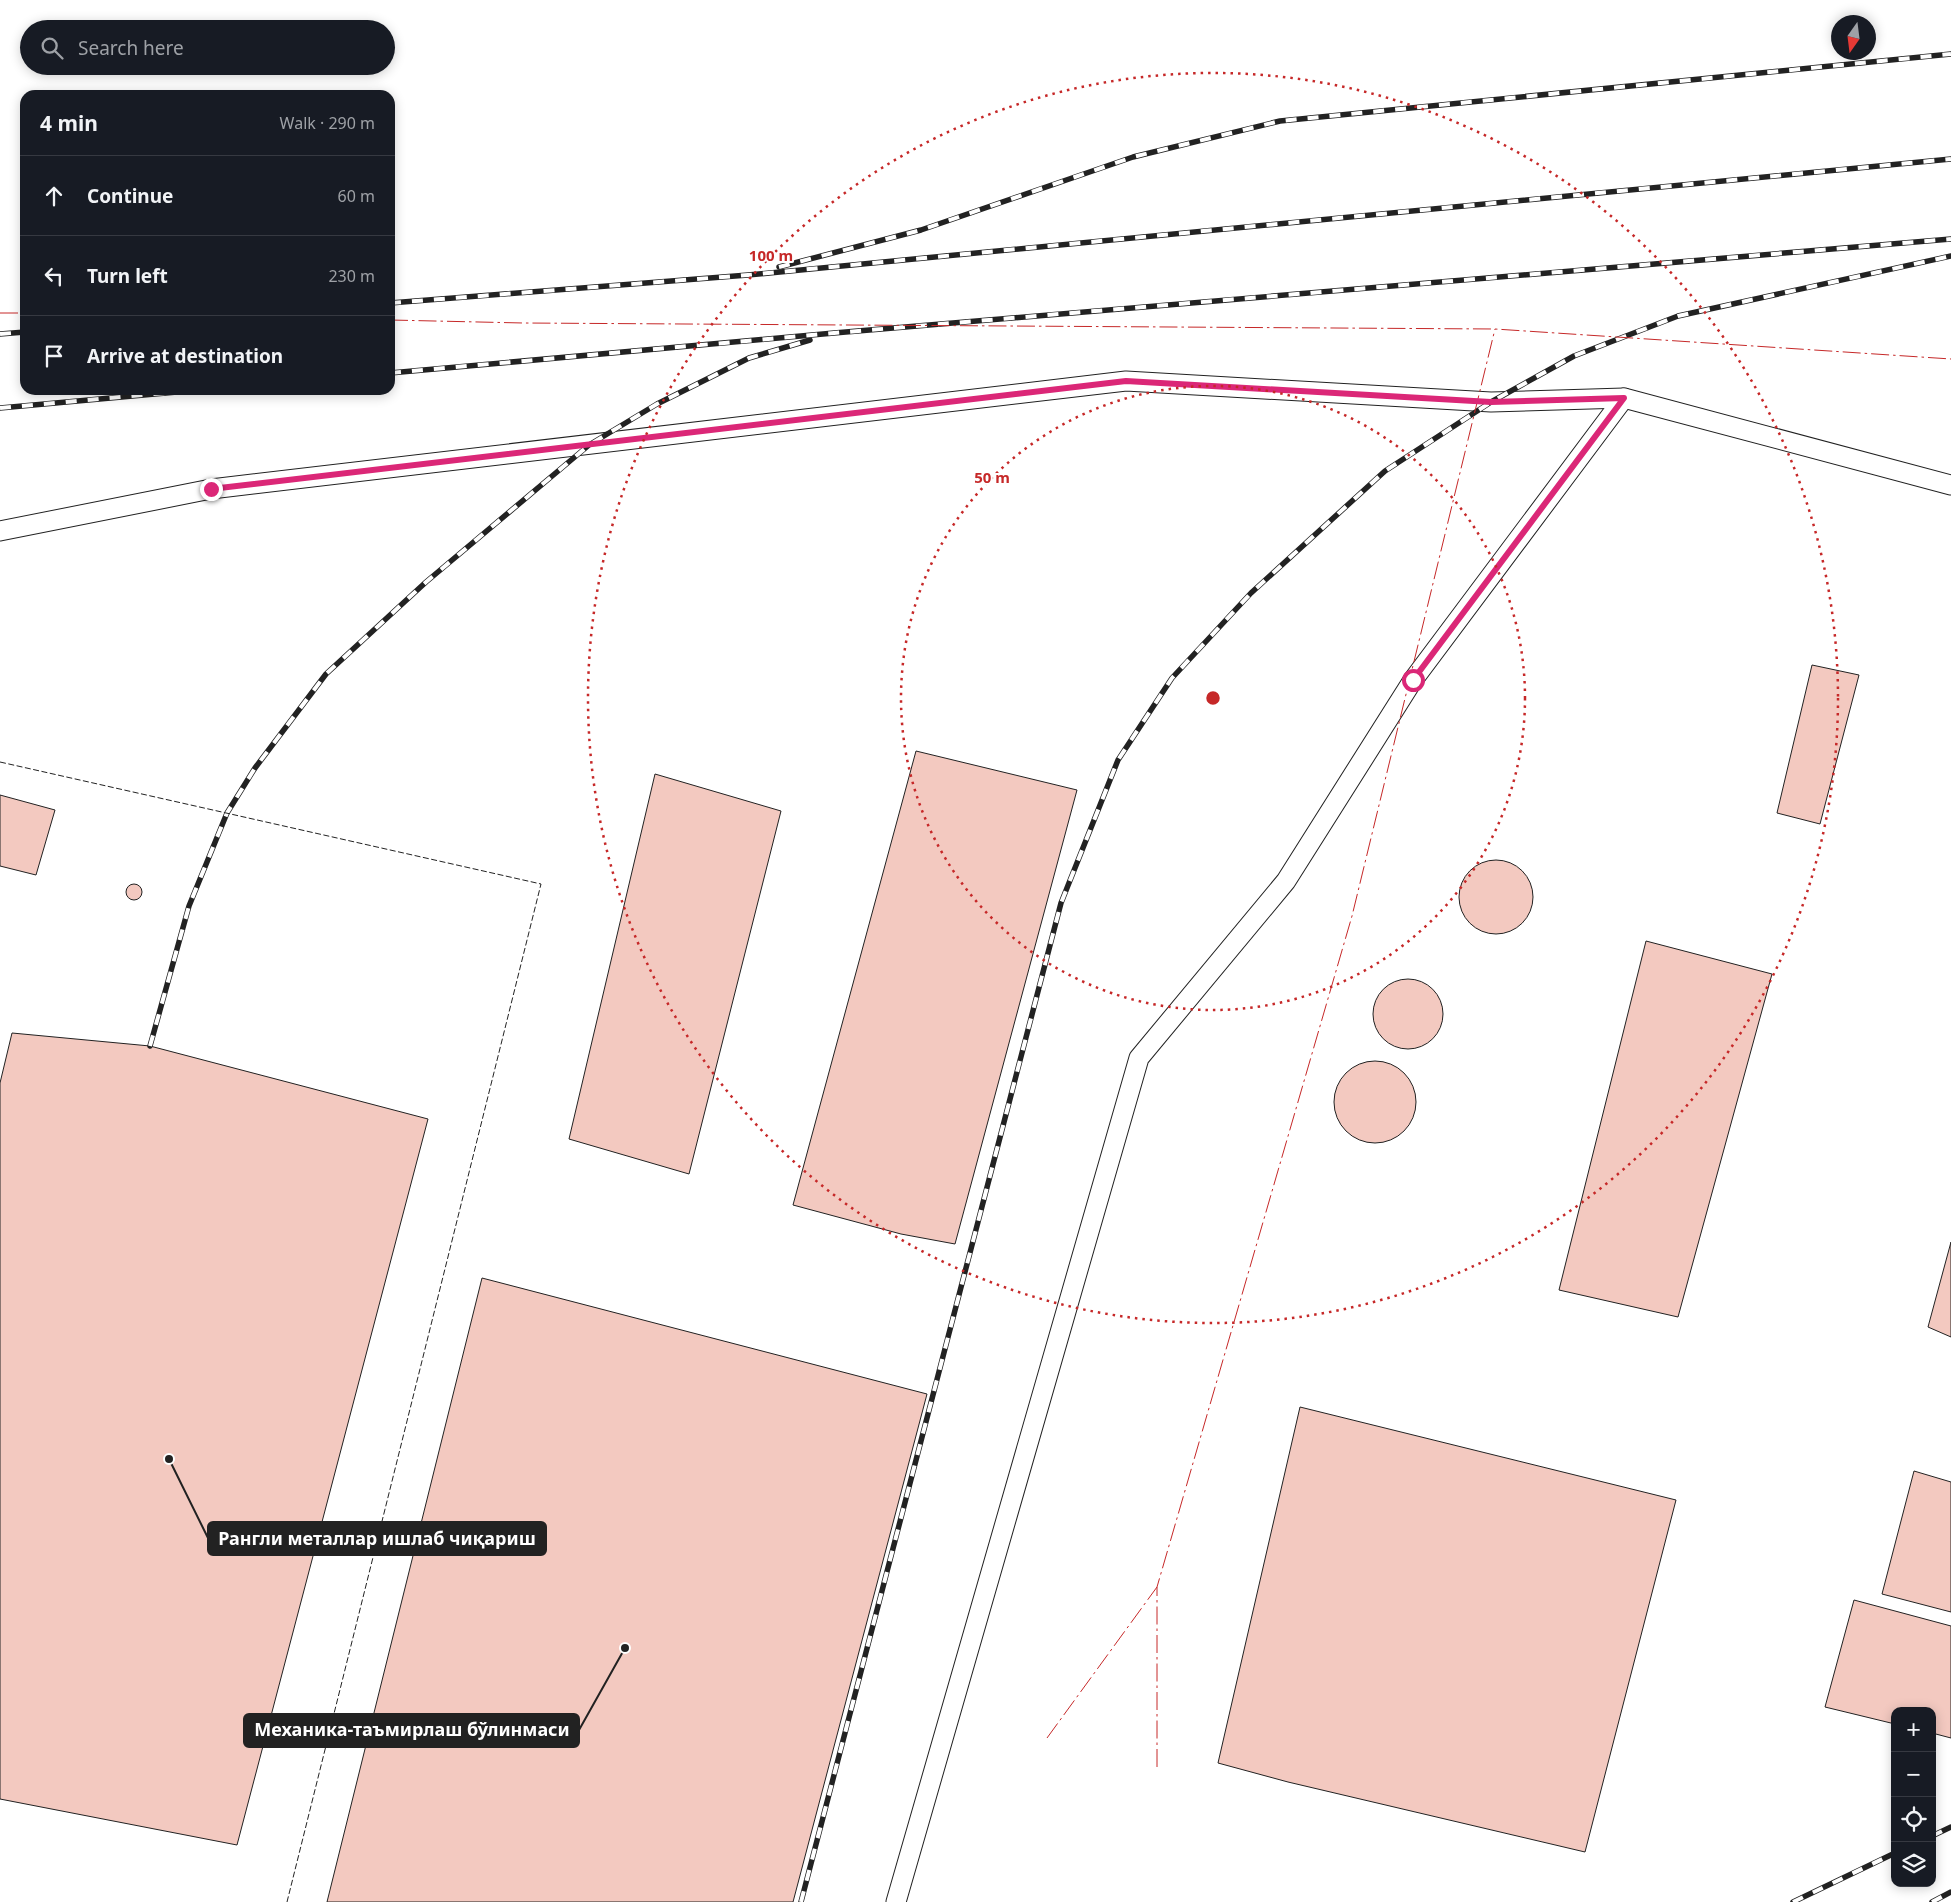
<!DOCTYPE html>
<html lang="en">
<head>
<meta charset="utf-8">
<style>
  :root { --surface:#171b24; --page:#20242c; --text:#f1f3f6; --muted:#9ea1a6; --line:#363941 }
  body { margin:0; font-family:"Noto Sans",sans-serif; background:var(--page); color:var(--text) }
  .controls { position:absolute; right:15px; bottom:15px; display:grid; overflow:hidden; border-radius:10px; box-shadow:0 2px 12px #0003 }
  .controls button { width:45px; height:45px; display:grid; place-items:center; padding:0; border:0; border-bottom:1px solid var(--line); background:var(--surface); color:var(--text); font:25px sans-serif }
  .compass { position:absolute; left:1831px; top:15px; width:45px; height:45px; border-radius:50%; background:var(--surface); box-shadow:0 2px 12px #0003; rotate:194deg }
  .stop { position:absolute; width:15px; height:15px; margin:-11px; border:4px solid #db2777; border-radius:50%; background:#fff }
  .stop.end { background:#db2777; border-color:#fff; box-shadow:0 1px 5px #0008 }
  .list { margin:0; padding:0; list-style:none }
  h2 { display:flex; justify-content:space-between; align-items:center; height:65px; margin:0; padding:0 20px; font-size:21px }
  h2 small { font-size:16px; font-weight:400; color:var(--muted) }
  .list li { display:grid; grid-template-columns:32px 1fr auto; gap:15px; align-items:center; box-sizing:border-box; height:80px; padding:0 20px; border-top:1px solid var(--line) }
  .list b { display:block; font-size:19px; white-space:nowrap }
  .list em { font-size:16px; font-style:normal; color:var(--muted) }
  .icon { flex:none; width:28px; height:28px; fill:none; stroke:currentColor; stroke-width:2; stroke-linecap:round; stroke-linejoin:round }
  .map { position:relative; flex:none; width:1951px; height:1902px; overflow:hidden }
  .search { position:absolute; background:var(--surface); box-shadow:0 2px 12px #0003; left:20px; top:20px; width:375px; height:55px; display:flex; align-items:center; gap:12px; box-sizing:border-box; padding:0 18px; border-radius:28px; color:var(--muted); font-size:19px }
  .panel { position:absolute; background:var(--surface); box-shadow:0 2px 12px #0003; left:20px; top:90px; width:375px; height:305px; border-radius:15px }
  .map>svg:first-child { display:block }
  .building { fill:#f3c9c0; stroke:#222 }
  .lines { fill:none; stroke-linecap:round; stroke-linejoin:round }
  .service-casing { stroke:#222; stroke-width:21 }
  .service { stroke:#fff; stroke-width:19 }
  .rail-casing { stroke:#222; stroke-width:5.5 }
  .rail { stroke:#fff; stroke-width:4; stroke-dasharray:11; stroke-linecap:butt }
  .fence { stroke:#222; stroke-width:1; stroke-dasharray:6 2.5; stroke-linecap:butt }
  .power { stroke:#c62828; stroke-width:1; stroke-dasharray:18 4 2.5 4; stroke-linecap:butt }
  .route { stroke:#db2777; stroke-width:6 }
  .ring { fill:none; stroke:#c62828; stroke-width:2.5; stroke-dasharray:2.5 5 }
  .centre { fill:#c62828; stroke:#fff; stroke-width:2.5 }
  .ring-label { font-size:15px; text-anchor:middle; font-weight:bold; fill:#c62828; stroke:#fff; stroke-width:4; stroke-linejoin:round; paint-order:stroke }
  .leader { fill:none; stroke:#222; stroke-width:2 }
  .callout-dot { fill:#222; stroke:#fff; stroke-width:2 }
  .callout { fill:#222; stroke:#222; stroke-width:2 }
  .callout-label { font-size:18px; text-anchor:middle; font-weight:bold; fill:#fff }
</style>
</head>
<body>
<div class="map">
<svg width="1951" height="1902" viewBox="0 0 1951 1902">
  <rect width="100%" height="100%" fill="#fff"/>
  <g class="building">
    <polygon points="1812,665 1859,675 1820,824 1777,813"/>
    <polygon points="916,751 1077,790 955,1244 901,1234 793,1205"/>
    <polygon points="655,774 781,811 689,1174 569,1139"/>
    <polygon points="0,795 55,810 36,875 0,866"/>
    <circle cx="1496" cy="897" r="37"/>
    <circle cx="134" cy="892" r="8"/>
    <polygon points="1646,941 1772,974 1678,1317 1559,1290"/>
    <circle cx="1408" cy="1014" r="35"/>
    <polygon points="12,1033 150,1046 428,1119 237,1845 0,1799 0,1083"/>
    <circle cx="1375" cy="1102" r="41"/>
    <polygon points="1951,1242 1951,1337 1928,1327"/>
    <polygon points="482,1278 927,1394 793,1902 327,1902"/>
    <polygon points="1300,1407 1676,1500 1585,1852 1288,1782 1218,1763"/>
    <polygon points="1914,1471 1951,1482 1951,1612 1882,1594"/>
    <polygon points="1854,1600 1951,1626 1951,1738 1932,1733 1932,1711 1895,1711 1895,1724 1825,1707"/>
  </g>
  <g class="lines">
    <g class="service-casing">
      <g id="service">
        <polyline points="0,531 211,489 1126,381 1491,402 1624,398 1951,485"/>
        <polyline points="896,1902 1139,1058 1286,881 1413,680 1624,398"/>
      </g>
    </g>
    <use href="#service" class="service"/>
    <g class="rail-casing">
      <g id="rail">
        <polyline points="779,267 921,230 1133,157 1280,121 1951,54"/>
        <polyline points="390,303 748,275 1951,159"/>
        <polyline points="0,334 25,332"/>
        <polyline points="390,373 834,333 1951,239"/>
        <polyline points="0,408 199,390"/>
        <polyline points="150,1046 189,906 227,813 255,768 326,674 426,582 589,445 657,404 749,358 810,340"/>
        <polyline points="1932,1836 1951,1827"/>
        <polyline points="801,1902 1061,903 1118,760 1172,678 1251,593 1385,471 1491,402 1574,356 1678,316 1951,256"/>
        <polyline points="1793,1902 1895,1853"/>
        <polyline points="1932,1902 1951,1892"/>
      </g>
    </g>
    <use href="#rail" class="rail"/>
    <polyline class="fence" points="0,762 541,884 287,1902"/>
    <g class="power">
      <polyline points="0,313 25,313"/>
      <polyline points="390,320 523,323 1495,329 1951,359"/>
      <polyline points="1047,1738 1157,1587"/>
      <polyline points="1157,1767 1157,1587 1352,916 1495,329"/>
    </g>
  </g>
  <g class="lines">
    <polyline class="route" points="211,489 1126,381 1491,402 1624,398 1413,680"/>
  </g>
  <g class="ring">
    <circle cx="1213" cy="698" r="312"/>
    <circle cx="1213" cy="698" r="625"/>
  </g>
  <circle cx="1213" cy="698" r="8" class="centre"/>
  <g class="ring-label">
    <text x="771" y="261">100 m</text>
    <text x="992" y="483">50 m</text>
  </g>
  <path class="leader" d="M169 1459L208 1538M625 1648L579 1730"/>
  <g class="callout-dot">
    <circle cx="169" cy="1459" r="5"/>
    <circle cx="625" cy="1648" r="5"/>
  </g>
  <g class="callout">
    <rect x="208" y="1522" width="338" height="33" rx="5"/>
    <rect x="244" y="1714" width="335" height="33" rx="5"/>
  </g>
  <g class="callout-label">
    <text x="377" y="1545">Рангли металлар ишлаб чиқариш</text>
    <text x="412" y="1736">Механика-таъмирлаш бўлинмаси</text>
  </g>
</svg>
<div class="controls">
<button>+</button>
<button>−</button>
<button><svg class="icon" aria-label="locate" viewBox="0 0 24 24"><circle cx="12" cy="12" r="6"/><path d="M12 2v4M12 18v4M2 12h4M18 12h4"/></svg></button>
<button><svg class="icon" aria-label="layers" viewBox="0 0 24 24"><path d="M12 4l9 5-9 5-9-5zM3 14l9 5 9-5"/></svg></button>
</div>
<svg class="compass" viewBox="-18 -18 36 36"><path d="M0-13l5 13h-10z" fill="#e53935"/><path d="M0 13l5-13h-10z" fill="#9ea1a6"/></svg>
<div class="stop" style="left:1413px;top:680px"></div>
<div class="stop end" style="left:211px;top:489px"></div>
<div class="search"><svg class="icon" aria-label="search" viewBox="0 0 24 24"><circle cx="10" cy="10" r="6"/><path d="M15 15l6 6"/></svg>Search here</div>
<section class="panel">
<h2>4 min<small>Walk · 290 m</small></h2>
<ul class="list">
<li><svg class="icon" aria-label="ahead" viewBox="0 0 24 24"><path d="M12 20V5M6 11l6-6 6 6"/></svg><div><b>Continue</b></div><em>60 m</em></li>
<li><svg class="icon" aria-label="left" viewBox="0 0 24 24"><path d="M17 20v-9H6M10 6l-5 5 5 5"/></svg><div><b>Turn left</b></div><em>230 m</em></li>
<li><svg class="icon" aria-label="arrive" viewBox="0 0 24 24"><path d="M6 21V4h12l-3 4 3 4H6"/></svg><div><b>Arrive at destination</b></div></li>
</ul>
</section>
</div>
</body>
</html>
